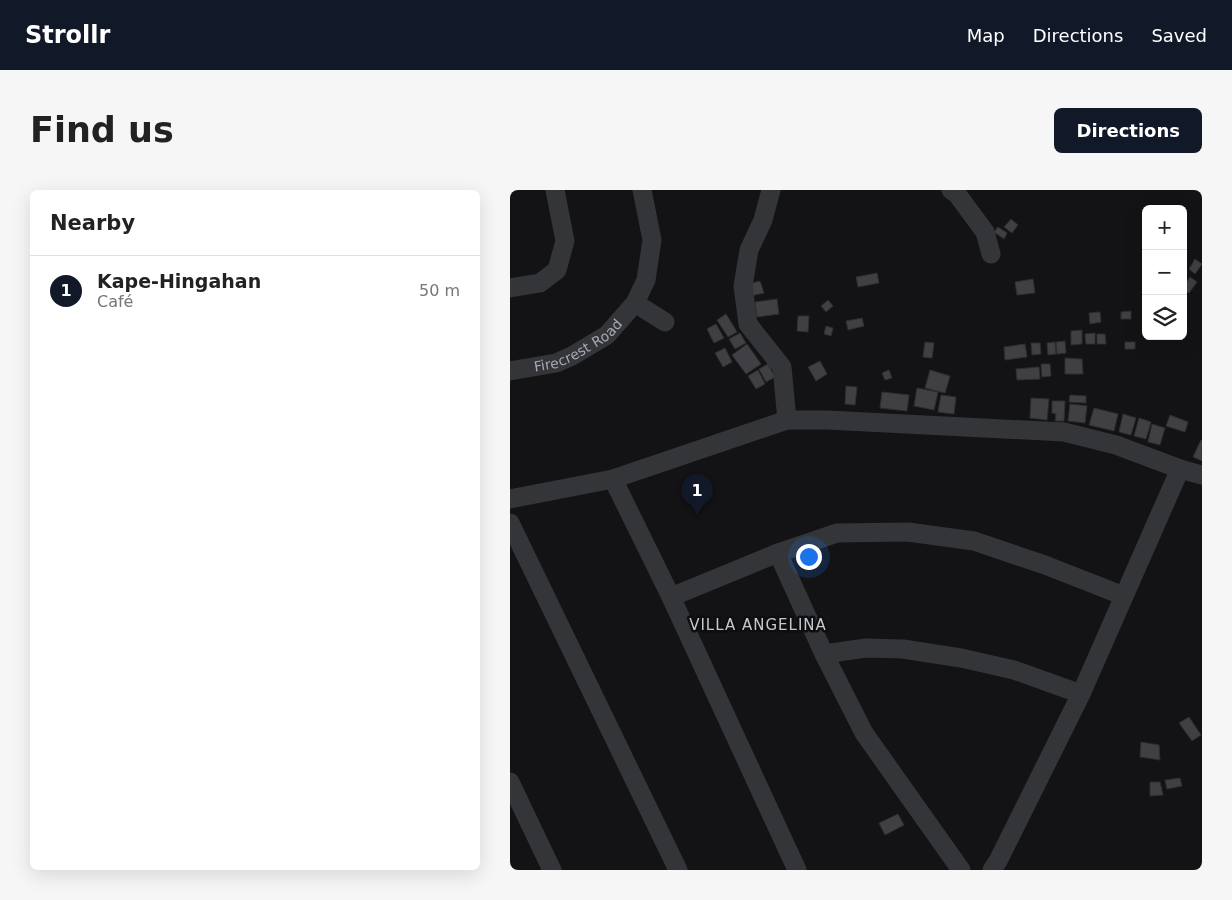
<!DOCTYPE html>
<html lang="en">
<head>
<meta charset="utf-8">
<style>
  :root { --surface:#fff; --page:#f6f6f6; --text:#222; --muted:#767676; --line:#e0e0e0; --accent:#111827 }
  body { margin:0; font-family:"DejaVu Sans",sans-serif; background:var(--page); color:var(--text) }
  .controls { position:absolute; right:15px; top:15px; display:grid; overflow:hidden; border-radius:8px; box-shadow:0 5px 20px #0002 }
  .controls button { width:45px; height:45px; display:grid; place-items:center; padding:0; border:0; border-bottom:1px solid var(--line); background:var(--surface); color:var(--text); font:25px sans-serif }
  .you { position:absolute; left:298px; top:366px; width:18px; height:18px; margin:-12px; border:4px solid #fff; border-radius:50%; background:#1a73e8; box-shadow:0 0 0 8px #1a73e833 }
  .badge { display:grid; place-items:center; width:32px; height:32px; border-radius:50%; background:var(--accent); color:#fff; font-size:16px; font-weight:700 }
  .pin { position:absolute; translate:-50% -41px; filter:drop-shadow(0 1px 2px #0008) }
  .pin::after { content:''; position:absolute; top:26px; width:18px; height:15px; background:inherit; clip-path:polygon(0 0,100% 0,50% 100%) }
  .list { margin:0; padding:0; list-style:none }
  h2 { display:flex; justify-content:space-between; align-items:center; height:65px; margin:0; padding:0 20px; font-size:21px }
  h2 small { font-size:16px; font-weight:400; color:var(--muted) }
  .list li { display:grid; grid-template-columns:32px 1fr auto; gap:15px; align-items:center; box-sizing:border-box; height:70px; padding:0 20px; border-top:1px solid var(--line) }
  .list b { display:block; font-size:19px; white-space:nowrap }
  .list p { margin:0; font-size:16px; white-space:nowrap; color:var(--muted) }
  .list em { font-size:16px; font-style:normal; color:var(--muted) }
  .icon { flex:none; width:28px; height:28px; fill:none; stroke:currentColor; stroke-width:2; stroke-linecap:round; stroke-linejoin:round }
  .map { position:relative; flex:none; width:692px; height:680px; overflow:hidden; border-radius:8px }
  header { display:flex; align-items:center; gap:30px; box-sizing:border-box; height:70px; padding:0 25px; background:var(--accent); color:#fff }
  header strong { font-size:24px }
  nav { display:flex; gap:28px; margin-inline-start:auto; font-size:18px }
  .intro { display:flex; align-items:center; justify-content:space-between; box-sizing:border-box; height:120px; padding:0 30px }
  h1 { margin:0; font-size:35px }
  .button { padding:12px 22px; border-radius:8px; background:var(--accent); color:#fff; font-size:18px; font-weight:700 }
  main { display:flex; gap:30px; padding:0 30px }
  aside { flex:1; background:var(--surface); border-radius:8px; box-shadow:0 5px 20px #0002 }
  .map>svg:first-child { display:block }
  .building { fill:#404044; stroke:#2e2d30 }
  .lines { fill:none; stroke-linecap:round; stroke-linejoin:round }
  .minor { stroke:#343539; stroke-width:19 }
  .labels { text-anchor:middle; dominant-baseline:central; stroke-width:5; stroke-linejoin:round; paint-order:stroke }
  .street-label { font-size:14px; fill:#a6a8b4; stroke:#0e0e10 }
  .neighbourhood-label { font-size:15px; letter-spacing:1px; fill:#c6c8d0; stroke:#0e0e10 }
</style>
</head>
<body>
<header>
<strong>Strollr</strong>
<nav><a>Map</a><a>Directions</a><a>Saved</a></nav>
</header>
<div class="intro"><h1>Find us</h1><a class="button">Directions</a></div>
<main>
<aside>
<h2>Nearby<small></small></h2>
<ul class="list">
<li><span class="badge">1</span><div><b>Kape-Hingahan</b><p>Café</p></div><em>50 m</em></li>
</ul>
</aside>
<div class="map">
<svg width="692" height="680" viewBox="0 0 692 680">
  <rect width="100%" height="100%" fill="#131315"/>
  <g class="building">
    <polygon points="501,29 508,35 502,43 494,37"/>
    <polygon points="488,37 497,43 494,49 484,42"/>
    <polygon points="685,69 692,74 685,84 679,79"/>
    <polygon points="367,83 369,93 348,97 346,87"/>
    <polygon points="680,87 687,92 679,103 673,99 673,98"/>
    <polygon points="523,89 525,103 507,105 505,92"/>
    <polygon points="250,91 254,103 241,106 238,94"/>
    <polygon points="267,109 269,124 247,127 245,112"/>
    <polygon points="318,110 323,116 316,122 311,116"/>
    <polygon points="621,121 621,129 611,129 611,122"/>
    <polygon points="590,122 591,132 580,134 579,123"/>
    <polygon points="216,124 227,142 218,147 207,130"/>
    <polygon points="288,126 299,126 298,142 287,141"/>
    <polygon points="352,128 354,136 338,140 336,131"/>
    <polygon points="206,134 214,148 204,153 197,139"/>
    <polygon points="316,136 323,138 321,146 314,144"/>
    <polygon points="572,140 572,154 561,155 561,141"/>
    <polygon points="230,143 236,153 225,159 219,149"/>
    <polygon points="585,143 585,154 576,154 575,144"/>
    <polygon points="587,144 595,144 596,154 587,154"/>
    <polygon points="555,151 556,163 547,164 546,152"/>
    <polygon points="415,152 424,153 422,168 413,167"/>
    <polygon points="545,152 546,164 538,165 537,153"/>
    <rect x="615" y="152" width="10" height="7"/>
    <polygon points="521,153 530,153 531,164 522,165"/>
    <polygon points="237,154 251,174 236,184 222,165"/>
    <polygon points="515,154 517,167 495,170 494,157"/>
    <polygon points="215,158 222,172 213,177 205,163"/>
    <polygon points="555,168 572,169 573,184 555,184"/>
    <polygon points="310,171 317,184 306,191 298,177"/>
    <polygon points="258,174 265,187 256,192 249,179"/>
    <polygon points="531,174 540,174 541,186 532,187"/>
    <polygon points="529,177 530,189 507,190 506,179"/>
    <polygon points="248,180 255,194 246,199 238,186"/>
    <polygon points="379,180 382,188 375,190 372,183"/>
    <polygon points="420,180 440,186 435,203 415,198"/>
    <polygon points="336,196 347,197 345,215 335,214"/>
    <polygon points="407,198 428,202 424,220 404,216"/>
    <polygon points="372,202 399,205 397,221 370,218"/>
    <polygon points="431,205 446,207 444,224 428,222"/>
    <polygon points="560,205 576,206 576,213 559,212"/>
    <polygon points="521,208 539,209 537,230 520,228"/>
    <polygon points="542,211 555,211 554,231 545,231 546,224 542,223"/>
    <polygon points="560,214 577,216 575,233 558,231"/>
    <polygon points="584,218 608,224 604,241 579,235"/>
    <polygon points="613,224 626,228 621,245 609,242"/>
    <polygon points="660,225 678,232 675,242 656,236"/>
    <polygon points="629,228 641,232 636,249 624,246"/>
    <polygon points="642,234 655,238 650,255 638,252"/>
    <polygon points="691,250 692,251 692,271 683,267"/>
    <polygon points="679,527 691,545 682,551 669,533"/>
    <polygon points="631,552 649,555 650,570 630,567"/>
    <polygon points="670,588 672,596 657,599 655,590"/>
    <polygon points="640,592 650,592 653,605 640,606"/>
    <polygon points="388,624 394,635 375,645 369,633"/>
  </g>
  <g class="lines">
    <g class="minor">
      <polyline points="261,0 253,30 239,60 233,96 238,134 272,177 277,230"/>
      <polyline points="441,0 447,4 475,42 481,64"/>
      <polyline points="0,98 30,93 47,80 55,51 45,0"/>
      <polyline points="125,113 155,132"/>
      <path id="s1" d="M0 181 46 173 62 166 97 145 125 113 136 90 142 50 132 0"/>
      <polyline points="103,289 161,407 287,680"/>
      <polyline points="0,309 103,289 277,230 317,230 554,242 606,255 670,279 692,285"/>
      <polyline points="0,333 168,680"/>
      <polyline points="268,363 314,464 354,543 451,680"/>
      <polyline points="161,407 268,363 327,343 398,342 464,351 535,375 614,406"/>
      <polyline points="314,464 356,458 393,459 451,468 504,480 571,504"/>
      <polyline points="0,592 42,680"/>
      <polyline points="482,680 488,671 571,504 670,279"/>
    </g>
  </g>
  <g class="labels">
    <g class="street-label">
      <text stroke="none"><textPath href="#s1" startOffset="74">Firecrest Road</textPath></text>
    </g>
    <g class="neighbourhood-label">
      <text x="248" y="435">VILLA ANGELINA</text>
    </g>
  </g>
</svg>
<div class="controls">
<button>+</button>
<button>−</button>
<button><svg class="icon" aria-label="layers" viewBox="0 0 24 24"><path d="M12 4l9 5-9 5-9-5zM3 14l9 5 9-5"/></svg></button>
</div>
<div class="you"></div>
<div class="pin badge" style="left:187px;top:325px">1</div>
</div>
</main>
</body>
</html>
